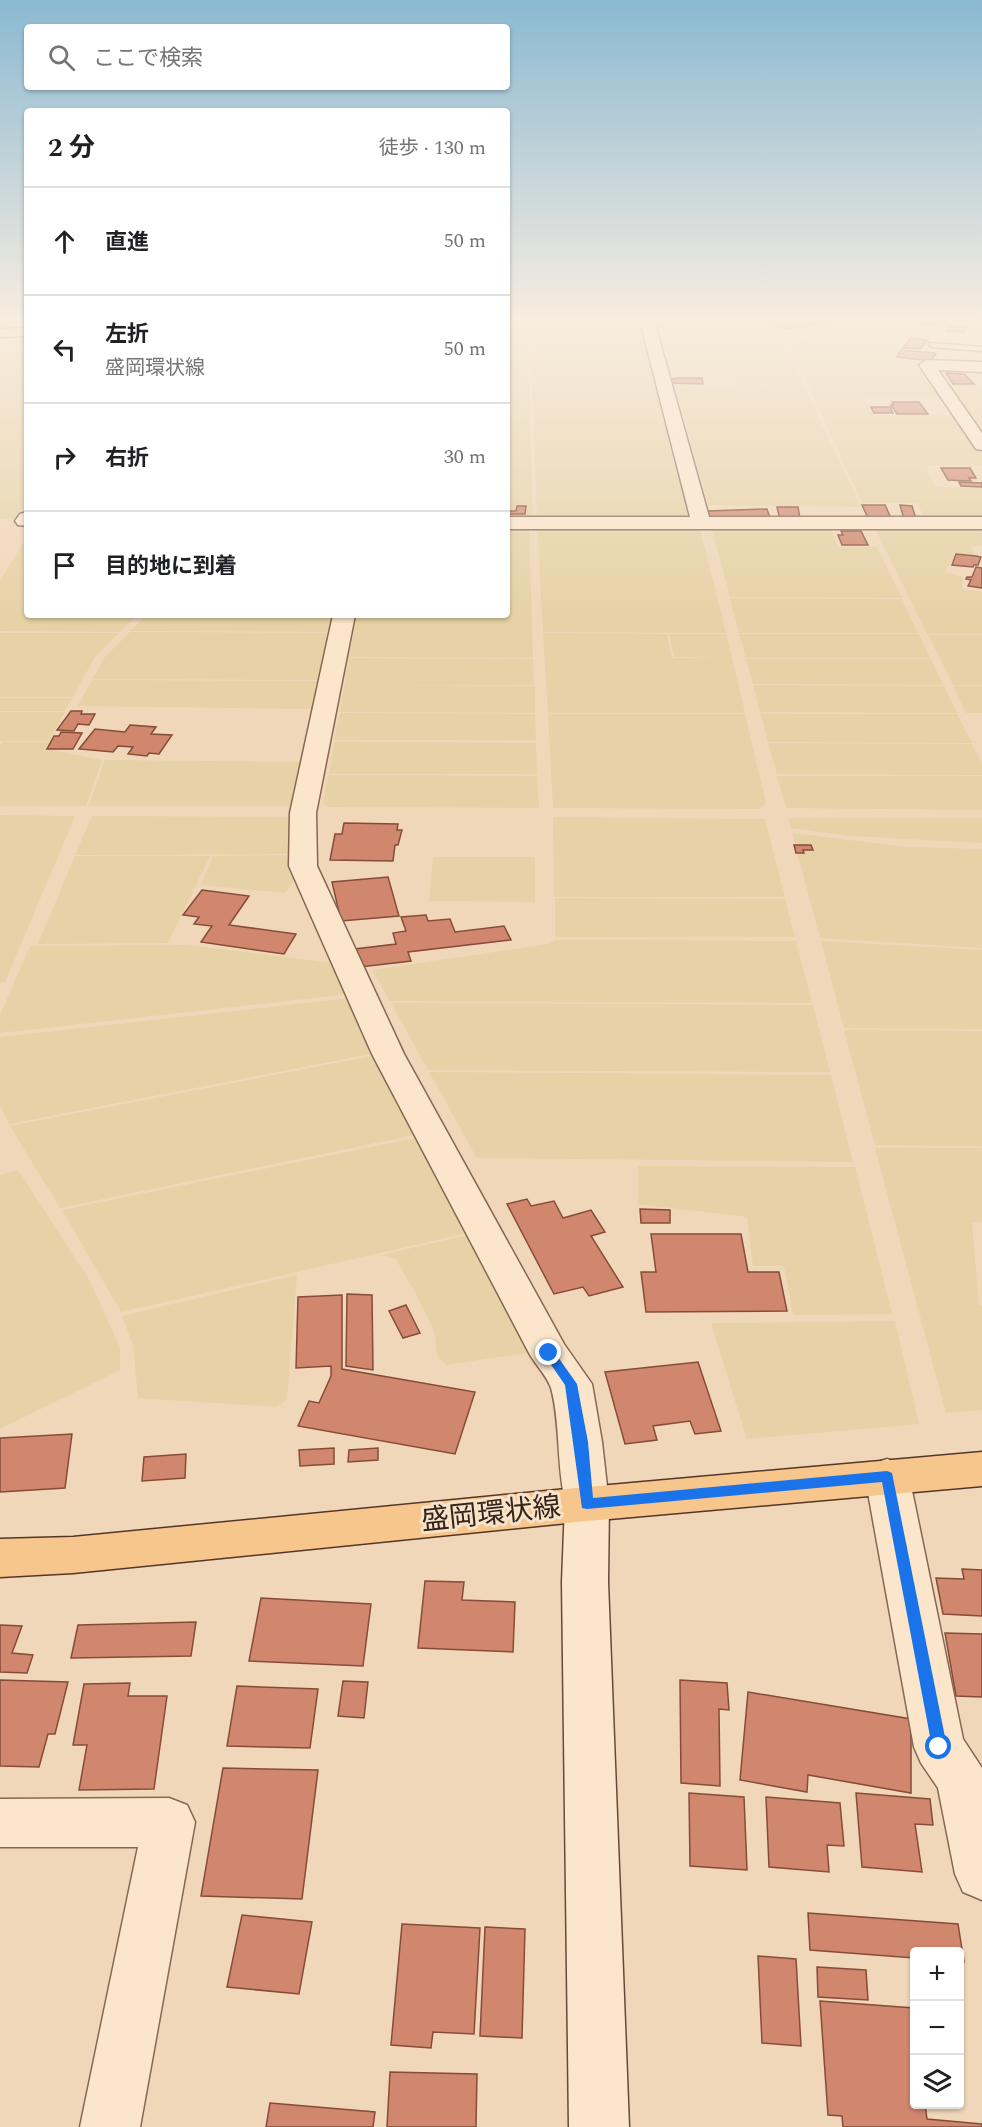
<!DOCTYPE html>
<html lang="ja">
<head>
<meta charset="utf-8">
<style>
  :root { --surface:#fff; --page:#f2f2f2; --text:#202124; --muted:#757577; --line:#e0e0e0 }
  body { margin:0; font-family:Spectral,"Noto Sans JP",serif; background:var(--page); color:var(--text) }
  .controls { position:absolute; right:18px; bottom:18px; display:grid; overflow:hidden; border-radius:6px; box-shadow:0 2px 4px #0004 }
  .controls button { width:54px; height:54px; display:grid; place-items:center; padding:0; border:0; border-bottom:2px solid var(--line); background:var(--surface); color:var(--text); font:30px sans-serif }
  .stop { position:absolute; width:18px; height:18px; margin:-14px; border:4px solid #1a73e8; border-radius:50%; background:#fff }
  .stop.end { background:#1a73e8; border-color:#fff; box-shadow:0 2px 6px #0008 }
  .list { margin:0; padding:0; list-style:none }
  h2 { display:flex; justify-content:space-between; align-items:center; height:78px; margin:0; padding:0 24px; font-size:26px }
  h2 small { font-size:20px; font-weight:400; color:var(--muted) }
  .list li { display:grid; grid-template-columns:39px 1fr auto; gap:18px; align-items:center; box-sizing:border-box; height:108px; padding:0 24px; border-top:2px solid var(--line) }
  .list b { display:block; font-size:22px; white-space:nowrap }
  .list p { margin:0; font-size:20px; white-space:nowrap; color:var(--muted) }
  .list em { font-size:20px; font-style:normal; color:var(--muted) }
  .icon { flex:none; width:33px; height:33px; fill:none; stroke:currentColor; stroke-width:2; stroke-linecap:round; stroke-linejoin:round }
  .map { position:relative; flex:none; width:982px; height:2127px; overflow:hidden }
  .search { position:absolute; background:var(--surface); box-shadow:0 2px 4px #0004; left:24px; top:24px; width:486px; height:66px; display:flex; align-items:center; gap:15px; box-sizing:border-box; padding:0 21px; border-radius:6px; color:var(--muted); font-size:22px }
  .panel { position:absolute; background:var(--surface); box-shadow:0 2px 4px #0004; left:24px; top:108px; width:486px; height:510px; border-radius:6px }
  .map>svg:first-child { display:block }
  .farmland { fill:#e6d2a6 }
  .building { fill:#d0876d; stroke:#874c38; stroke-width:1.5 }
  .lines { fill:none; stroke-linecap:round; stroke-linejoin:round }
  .lane-casing { stroke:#876753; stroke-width:3 }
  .street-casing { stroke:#876753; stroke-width:3 }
  .secondary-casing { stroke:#684837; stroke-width:3 }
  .primary-casing { stroke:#543628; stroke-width:3 }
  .lane { fill:#fbe6cc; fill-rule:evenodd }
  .street { fill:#fbe6cc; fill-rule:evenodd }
  .secondary { fill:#fbe6cc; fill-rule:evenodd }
  .primary { fill:#f7c68d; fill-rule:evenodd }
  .route { fill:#1a73e8 }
  .labels { text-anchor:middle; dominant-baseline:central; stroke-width:6; stroke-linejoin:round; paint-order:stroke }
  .near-street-label { font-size:28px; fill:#352319; stroke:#f7e3c9 }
</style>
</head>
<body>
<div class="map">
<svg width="982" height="2127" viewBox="0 0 982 2127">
  <rect width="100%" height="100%" fill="#f0d7b9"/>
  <g class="farmland">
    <polygon points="507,317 527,317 533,521 507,520"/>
    <polygon points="530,317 644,317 693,519 537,521"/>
    <polygon points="656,317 771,317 760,321 803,338 801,340 820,341 791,331 840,319 833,317 888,317 894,321 892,328 895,321 890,317 925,317 904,324 917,327 894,356 895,360 923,362 946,397 864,397 874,415 959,415 982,449 982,466 928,465 927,470 934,487 982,488 982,522 926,521 917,503 862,503 787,339 782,339 861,507 708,505 675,385 732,385 728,375 672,375"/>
    <polygon points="20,339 27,339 27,515 16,519 0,519 0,363"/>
    <polygon points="949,385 982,385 982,432 968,411"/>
    <polygon points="507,526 529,526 533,658 349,657 357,615 507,615"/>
    <polygon points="537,526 700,528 726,633 543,632"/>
    <polygon points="711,526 830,526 838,547 877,547 902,598 730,597"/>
    <polygon points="874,527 982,527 982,546 971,546 975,555 955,553 950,566 947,566 945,572 963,577 962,589 982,591 982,634 927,634"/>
    <polygon points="27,537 27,615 137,615 120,632 0,631 0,581"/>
    <polygon points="730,598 902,599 918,633 739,633"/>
    <polygon points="147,615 340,615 336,632 130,631"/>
    <polygon points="130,632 336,633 326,680 93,679 104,658"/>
    <polygon points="0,633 119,633 94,658 73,697 0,697"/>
    <polygon points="543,633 667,634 672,658 732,658 745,713 548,713"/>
    <polygon points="669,634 726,634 732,658 674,657"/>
    <polygon points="739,634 919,634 930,658 746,658"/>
    <polygon points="928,635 982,635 982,685 953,685"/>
    <polygon points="349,658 533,659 534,685 349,685 535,686 535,713 340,712"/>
    <polygon points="746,659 931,659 943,685 753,684"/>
    <polygon points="92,680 325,681 320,709 78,706"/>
    <polygon points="753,685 944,686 957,713 760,712"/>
    <polygon points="953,686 982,686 982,713 966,713"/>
    <polygon points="0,698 72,698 65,711 0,711"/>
    <polygon points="0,712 65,712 49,741 0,741"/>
    <polygon points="340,713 535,714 536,740 334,740"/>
    <polygon points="548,714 745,714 766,803 759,809 553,808"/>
    <polygon points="761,714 957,714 972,743 768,742"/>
    <polygon points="2,742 49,742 46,749 102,760 86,806 0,806 0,746"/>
    <polygon points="334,742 536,743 537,774 329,774"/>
    <polygon points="768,743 972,744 982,765 982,775 777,774"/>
    <polygon points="105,760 308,762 300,806 89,806"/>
    <polygon points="328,775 537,776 539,808 329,807 323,804"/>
    <polygon points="777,776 982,776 982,810 786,808"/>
    <polygon points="0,815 75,816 5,982 0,982"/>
    <polygon points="92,816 295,817 299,854 75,855"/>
    <polygon points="553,817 765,819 785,897 554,897"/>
    <polygon points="788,818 982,818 982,843 851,836 791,828"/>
    <polygon points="792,833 907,847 982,849 982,948 820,938"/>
    <polygon points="299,855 302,869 285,893 201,885 213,856"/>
    <polygon points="75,856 210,856 168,943 38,944"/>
    <polygon points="433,857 535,857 535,902 429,901"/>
    <polygon points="555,898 785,899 795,937 555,937"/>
    <polygon points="555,940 796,941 812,1003 390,1001 372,970 549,944"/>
    <polygon points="821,941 982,950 982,1029 844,1028"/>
    <polygon points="188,945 334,963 350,994 0,1033 0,1015 30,946"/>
    <polygon points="352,998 381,1052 9,1124 0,1105 0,1037"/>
    <polygon points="391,1003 813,1005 830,1072 428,1070"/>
    <polygon points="844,1030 982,1031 982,1146 875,1145"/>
    <polygon points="382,1054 424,1133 60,1208 10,1126"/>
    <polygon points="429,1072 831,1075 853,1162 477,1158"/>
    <polygon points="426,1136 476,1231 121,1312 62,1210"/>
    <polygon points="875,1148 982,1148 982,1222 972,1222 979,1305 982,1306 982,1410 946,1413"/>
    <polygon points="638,1166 855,1167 892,1314 793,1315 784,1266 753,1266 747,1217 638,1204"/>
    <polygon points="18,1170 90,1281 120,1348 120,1370 0,1429 0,1175"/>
    <polygon points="477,1233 539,1351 446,1365 437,1355 434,1330 413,1289 395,1258 382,1255"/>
    <polygon points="297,1275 287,1399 277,1407 138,1398 133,1345 122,1316"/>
    <polygon points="895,1321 919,1424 747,1439 711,1323"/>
  </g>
  <g class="building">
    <polygon points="811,317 828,317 837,320 817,324 801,319"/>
    <polygon points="927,318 946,320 940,326 921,324"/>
    <polygon points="778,320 792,324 807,322 815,324 786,329 766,322"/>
    <polygon points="949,326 967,327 964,332 946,331"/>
    <polygon points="911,338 928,340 920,349 903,348"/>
    <polygon points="901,350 934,353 936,354 930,361 897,357"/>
    <polygon points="946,373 964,374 974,384 953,384"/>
    <polygon points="677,378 702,378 703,384 671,383 671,379"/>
    <polygon points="892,402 919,402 928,414 897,414 891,405 894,405"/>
    <polygon points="871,407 890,407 893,413 874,413"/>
    <polygon points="941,468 970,468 976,478 969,478 971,481 948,480"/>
    <polygon points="959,482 982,483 982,487 961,486"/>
    <polygon points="862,505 885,505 891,518 868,518"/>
    <polygon points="900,505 912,506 916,519 904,519"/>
    <polygon points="517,506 526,506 525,514 508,514 508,511 516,511"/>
    <polygon points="777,507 798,507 800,518 780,520"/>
    <polygon points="767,509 770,518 710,520 708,511"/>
    <polygon points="841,531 861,531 868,545 842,545 838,535 843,535"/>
    <polygon points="956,554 976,556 981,557 978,565 974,565 973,567 952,565"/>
    <polygon points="976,567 982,568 982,588 968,586 971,580 966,579 967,577 972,577"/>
    <polygon points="71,711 82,711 81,714 95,714 89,725 78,724 74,731 57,730"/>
    <polygon points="130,725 156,727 151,734 172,735 159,754 149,753 147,756 128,754 133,747 118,746 113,752 79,749 95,729 125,732"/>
    <polygon points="61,732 82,733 73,749 47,749 54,736 59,736"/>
    <polygon points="344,823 398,824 397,830 402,830 398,845 395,845 393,861 330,860 335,834 342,834"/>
    <polygon points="794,845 811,845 813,850 803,850 804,853 796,853"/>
    <polygon points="388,877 399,916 341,921 332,882"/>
    <polygon points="202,890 249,896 229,925 296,934 284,954 201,942 212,926 194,924 199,917 183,915"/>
    <polygon points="426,915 428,921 450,919 455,932 504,926 511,940 408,952 411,961 360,967 355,949 396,944 393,933 406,931 401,917"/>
    <polygon points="527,1199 531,1206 554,1201 563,1218 591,1210 605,1232 591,1236 623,1287 589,1296 583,1287 554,1294 507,1204"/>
    <polygon points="640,1209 670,1210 670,1223 641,1223"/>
    <polygon points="651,1234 741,1234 748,1272 779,1272 787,1311 646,1312 641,1272 656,1272"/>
    <polygon points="347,1294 372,1295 373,1370 346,1366"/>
    <polygon points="342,1295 342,1369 475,1392 455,1454 298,1426 309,1401 319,1403 331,1376 331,1366 296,1368 298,1297"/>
    <polygon points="406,1305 420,1333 403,1338 389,1311"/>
    <polygon points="698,1362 721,1431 695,1434 690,1421 653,1426 657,1440 625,1444 605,1372"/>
    <polygon points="72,1434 65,1488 0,1492 0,1438"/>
    <polygon points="334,1448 334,1464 300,1466 299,1450"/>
    <polygon points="378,1448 378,1460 348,1462 349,1450"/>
    <polygon points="186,1454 185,1478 142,1481 144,1457"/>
    <polygon points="962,1569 982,1570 982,1616 943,1614 936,1578 964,1579"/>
    <polygon points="425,1581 464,1582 462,1600 515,1602 513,1652 418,1648"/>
    <polygon points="261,1598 371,1604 363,1666 249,1661"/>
    <polygon points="196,1622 191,1656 71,1658 78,1625"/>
    <polygon points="0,1625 22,1626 12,1653 33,1655 27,1673 0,1672"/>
    <polygon points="945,1633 982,1634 982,1697 956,1696"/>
    <polygon points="0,1680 68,1682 55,1734 48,1734 39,1767 0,1766"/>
    <polygon points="680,1680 727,1683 729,1710 719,1709 720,1786 681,1783"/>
    <polygon points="343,1681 368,1682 364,1718 338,1716"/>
    <polygon points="130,1683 128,1696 167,1696 154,1789 79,1790 87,1745 73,1745 84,1684"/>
    <polygon points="237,1686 318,1689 310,1748 227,1746"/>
    <polygon points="748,1692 911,1719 911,1793 808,1775 807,1792 740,1780"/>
    <polygon points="223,1768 318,1770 302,1899 201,1896"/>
    <polygon points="689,1793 744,1797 747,1870 690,1866"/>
    <polygon points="856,1793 930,1799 933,1825 915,1824 922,1872 862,1867"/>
    <polygon points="766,1797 840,1803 844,1846 827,1845 829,1872 769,1867"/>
    <polygon points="808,1913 958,1924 964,1962 960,1962 960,1952 914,1952 914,1958 810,1950"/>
    <polygon points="242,1915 312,1922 299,1994 227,1987"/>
    <polygon points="402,1924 480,1928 474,2034 433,2032 431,2048 391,2045"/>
    <polygon points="485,1927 525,1929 522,2038 480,2036"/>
    <polygon points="758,1956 796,1959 801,2046 762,2043"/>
    <polygon points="817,1967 866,1970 868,2000 818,1997"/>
    <polygon points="820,2001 914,2008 914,2104 925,2104 927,2119 982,2124 982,2127 843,2127 842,2116 828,2115"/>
    <polygon points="390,2072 477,2074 476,2127 387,2127"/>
    <polygon points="270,2103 375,2112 373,2127 266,2127"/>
  </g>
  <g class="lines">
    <g class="lane-casing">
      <polygon id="lane" points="930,343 982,347 982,351 933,347 929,345"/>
    </g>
    <g class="street-casing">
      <g id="street">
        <polygon points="639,317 653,317 709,517 982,517 982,529 507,529 507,517 690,517"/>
        <polygon points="927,360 982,362 982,372 938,370 982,433 982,450 976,449 919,365"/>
        <polygon points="27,512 27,526 18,525 15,521 20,514"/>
        <path d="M333 615H355L316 813 317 866 404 1054 564 1344 592 1384 602 1442 609 1504 603 1516 587 1521 571 1516C555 1485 562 1426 551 1388 547 1376 535 1364 529 1353L372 1054 289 866 290 813Z"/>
        <polygon points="887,1459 902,1464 909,1476 963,1739 982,1768 982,1900 963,1892 955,1874 938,1788 921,1763 914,1747 865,1476 872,1464"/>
        <polygon points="169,1798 187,1805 195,1822 140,2127 80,2127 138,1847 0,1847 0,1799"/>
      </g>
    </g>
    <g class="secondary-casing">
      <g id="secondary">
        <polygon points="27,328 27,336 0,337 0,329"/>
        <polygon points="587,1487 603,1492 609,1504 608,1582 629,2127 569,2127 562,1582 565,1504 571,1492"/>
      </g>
    </g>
    <g class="primary-casing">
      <polygon id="primary" points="982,1452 982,1486 587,1521 73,1573 0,1577 0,1539 73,1537 587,1487"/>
    </g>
    <use href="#lane" class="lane"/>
    <use href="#street" class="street"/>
    <use href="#secondary" class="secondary"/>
    <use href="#primary" class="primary"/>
  </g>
  <linearGradient id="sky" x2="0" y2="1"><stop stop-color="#8ab9d2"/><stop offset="0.52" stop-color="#f8ede0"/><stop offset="1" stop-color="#f8ede0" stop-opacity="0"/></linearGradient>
  <rect width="982" height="615" fill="url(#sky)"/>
  <polygon class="route" points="549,1348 553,1350 577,1384 588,1442 593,1498 887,1471 892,1473 947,1747 945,1751 939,1753 934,1751 932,1747 882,1482 587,1509 582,1508 565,1385 543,1353"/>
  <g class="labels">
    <g class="near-street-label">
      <text transform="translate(491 1514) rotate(-6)">盛岡環状線</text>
    </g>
  </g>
</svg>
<div class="controls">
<button>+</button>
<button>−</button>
<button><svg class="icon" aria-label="layers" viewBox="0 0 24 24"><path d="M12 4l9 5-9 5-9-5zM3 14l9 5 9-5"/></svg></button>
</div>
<div class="stop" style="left:939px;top:1747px"></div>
<div class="stop end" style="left:549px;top:1353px"></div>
<div class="search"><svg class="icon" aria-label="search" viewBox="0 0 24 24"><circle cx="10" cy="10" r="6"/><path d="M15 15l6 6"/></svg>ここで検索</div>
<section class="panel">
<h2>2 分<small>徒歩 · 130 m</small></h2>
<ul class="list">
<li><svg class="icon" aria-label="ahead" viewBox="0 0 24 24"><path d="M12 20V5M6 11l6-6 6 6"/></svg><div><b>直進</b></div><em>50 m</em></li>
<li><svg class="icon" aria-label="left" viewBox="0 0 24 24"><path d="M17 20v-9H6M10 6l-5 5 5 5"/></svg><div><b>左折</b><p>盛岡環状線</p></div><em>50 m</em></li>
<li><svg class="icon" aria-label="right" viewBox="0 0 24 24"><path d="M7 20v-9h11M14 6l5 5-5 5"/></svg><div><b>右折</b></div><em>30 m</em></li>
<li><svg class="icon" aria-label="arrive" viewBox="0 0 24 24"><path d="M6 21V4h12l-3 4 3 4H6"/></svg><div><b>目的地に到着</b></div></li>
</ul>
</section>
</div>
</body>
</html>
